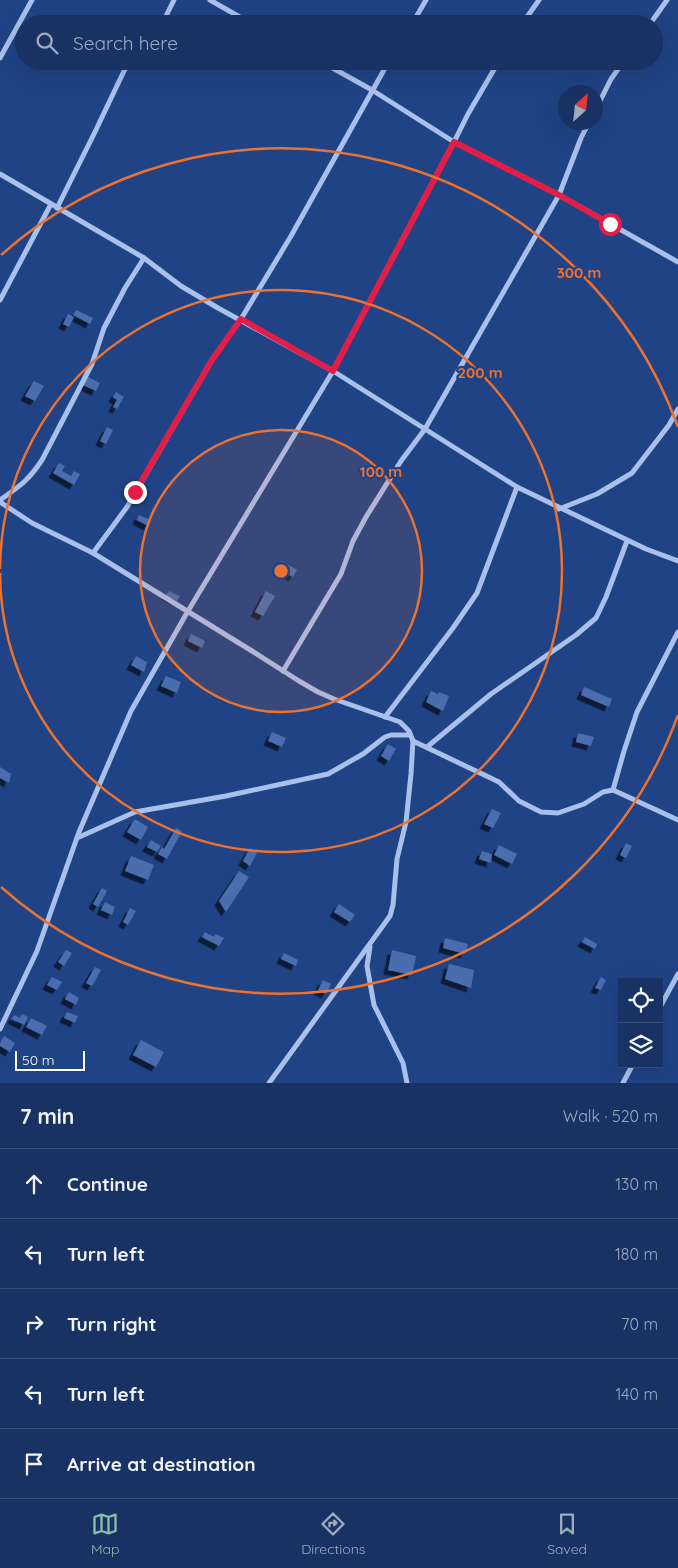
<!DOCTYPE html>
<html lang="en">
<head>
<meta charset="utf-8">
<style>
  :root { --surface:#183264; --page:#253e6d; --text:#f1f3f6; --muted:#9faabf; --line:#364d78; --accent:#8abfa5 }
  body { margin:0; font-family:Quicksand,sans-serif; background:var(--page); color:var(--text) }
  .controls { position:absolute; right:15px; bottom:15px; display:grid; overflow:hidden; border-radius:0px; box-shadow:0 5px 20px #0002 }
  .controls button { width:45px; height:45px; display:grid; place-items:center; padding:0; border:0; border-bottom:1px solid var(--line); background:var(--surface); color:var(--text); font:25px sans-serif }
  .compass { position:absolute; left:558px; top:85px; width:45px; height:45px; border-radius:50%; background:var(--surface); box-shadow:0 5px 20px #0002; rotate:27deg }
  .scale { position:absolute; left:15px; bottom:12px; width:70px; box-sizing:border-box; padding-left:5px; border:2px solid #fff; border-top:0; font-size:14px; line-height:18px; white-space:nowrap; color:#fff; -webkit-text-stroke:4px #204385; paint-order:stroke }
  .stop { position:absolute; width:15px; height:15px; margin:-11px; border:4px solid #e11d48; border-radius:50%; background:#fff }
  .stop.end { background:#e11d48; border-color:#fff; box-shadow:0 1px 5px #0008 }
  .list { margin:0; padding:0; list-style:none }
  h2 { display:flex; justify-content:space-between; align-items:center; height:65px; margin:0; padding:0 20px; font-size:21px }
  h2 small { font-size:16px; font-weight:400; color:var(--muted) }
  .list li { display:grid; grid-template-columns:32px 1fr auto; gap:15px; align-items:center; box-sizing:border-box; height:70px; padding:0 20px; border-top:1px solid var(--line) }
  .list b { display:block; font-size:19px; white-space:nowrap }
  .list em { font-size:16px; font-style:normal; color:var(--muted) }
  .icon { flex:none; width:28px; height:28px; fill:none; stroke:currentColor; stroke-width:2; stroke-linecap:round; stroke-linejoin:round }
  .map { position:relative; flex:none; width:678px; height:1083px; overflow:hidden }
  .search { position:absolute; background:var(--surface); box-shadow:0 5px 20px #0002; left:15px; right:15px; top:15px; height:55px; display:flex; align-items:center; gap:12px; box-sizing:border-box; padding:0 18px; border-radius:28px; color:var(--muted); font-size:19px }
  .sheet { height:415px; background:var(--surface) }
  nav { display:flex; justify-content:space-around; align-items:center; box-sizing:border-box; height:70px; border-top:1px solid var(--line); background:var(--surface); font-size:14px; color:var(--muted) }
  nav a { display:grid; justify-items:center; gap:2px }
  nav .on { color:var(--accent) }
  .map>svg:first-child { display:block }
  .building { fill:#486dae; filter:url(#shadow) }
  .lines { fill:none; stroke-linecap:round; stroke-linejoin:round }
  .minor { stroke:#a8c0ea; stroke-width:5 }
  .route { stroke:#e11d48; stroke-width:6 }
  .ring { fill:none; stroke:#eb7230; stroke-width:2.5 }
  .centre { fill:#eb7230; stroke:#204385; stroke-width:2.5 }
  .ring-label { font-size:15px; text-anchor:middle; font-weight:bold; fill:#eb7230; stroke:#204385; stroke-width:4.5; stroke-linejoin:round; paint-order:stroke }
</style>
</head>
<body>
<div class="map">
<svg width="678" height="1083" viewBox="0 0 678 1083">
  <defs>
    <filter id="shadow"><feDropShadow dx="-4.5" dy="4.5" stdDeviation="0" flood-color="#0009"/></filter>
  </defs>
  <rect width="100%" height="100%" fill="#204385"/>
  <g class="building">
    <polygon points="76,310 93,318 90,324 73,315"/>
    <polygon points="68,314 74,317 69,327 63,324"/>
    <polygon points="88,377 100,383 96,391 83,385"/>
    <polygon points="34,381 44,386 35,401 25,396"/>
    <polygon points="116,392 124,397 117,409 113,407 117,400 113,397"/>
    <polygon points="107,427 113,430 106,444 100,441"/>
    <polygon points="59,463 65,466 62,471 71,476 74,471 80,474 74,485 53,473"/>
    <polygon points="139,515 151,520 148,526 137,520"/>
    <polygon points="282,561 297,570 293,577 278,569"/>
    <polygon points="169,591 180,596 177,601 166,595"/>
    <polygon points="266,591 275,596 263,616 255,612"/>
    <polygon points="191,634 205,641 202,648 188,641"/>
    <polygon points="136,656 147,662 144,672 131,665"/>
    <polygon points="166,676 181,682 177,693 161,686"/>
    <polygon points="584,687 612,699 609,707 581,695"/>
    <polygon points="431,691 438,694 439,692 449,696 443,711 426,702"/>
    <polygon points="272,732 286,738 282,747 268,741"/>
    <polygon points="578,733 594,737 591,746 576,742"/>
    <polygon points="388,744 396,749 389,761 381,756"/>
    <polygon points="0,767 11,774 9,783 0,778"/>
    <polygon points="492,809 501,813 493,828 484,824"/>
    <polygon points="135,819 148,827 141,840 127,832"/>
    <polygon points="176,828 182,831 167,859 158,854 162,847 164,849"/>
    <polygon points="151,840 161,846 157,852 147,847"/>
    <polygon points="626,843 632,846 626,858 620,855"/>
    <polygon points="499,845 517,854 512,864 494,855"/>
    <polygon points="250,848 257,853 250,866 243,861"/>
    <polygon points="482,851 492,854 491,863 479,859"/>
    <polygon points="131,856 154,865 148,880 125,871"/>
    <polygon points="239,871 249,877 226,912 219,901"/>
    <polygon points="102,888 107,891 98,907 93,904"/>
    <polygon points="105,902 115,907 112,915 101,910"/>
    <polygon points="339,904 355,915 350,922 334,912"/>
    <polygon points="130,908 136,911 128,925 123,922"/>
    <polygon points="205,932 214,937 215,934 224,938 219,946 202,937"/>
    <polygon points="585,937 597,944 595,949 582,942"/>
    <polygon points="445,938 468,944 465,954 443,948"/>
    <polygon points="66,950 72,953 64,966 58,962"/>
    <polygon points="392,950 416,956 412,975 388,970"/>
    <polygon points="284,953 298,960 296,966 281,959"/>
    <polygon points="449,964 474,970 471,988 445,979"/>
    <polygon points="95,967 101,970 92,986 86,983"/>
    <polygon points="52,977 62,982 57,990 47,985"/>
    <polygon points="601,977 606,980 601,990 595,988"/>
    <polygon points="323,980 331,984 326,994 318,990"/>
    <polygon points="69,992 79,998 76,1005 65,999"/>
    <polygon points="67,1012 78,1016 75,1023 64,1018"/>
    <polygon points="22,1014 28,1017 24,1025 12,1019 14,1015 20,1018"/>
    <polygon points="31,1018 47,1026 42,1035 26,1027"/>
    <polygon points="4,1036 15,1043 10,1052 0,1046 0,1043"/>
    <polygon points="141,1040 164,1052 156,1067 133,1055"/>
  </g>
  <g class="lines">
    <g class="minor">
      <polyline points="210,0 252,24"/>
      <polyline points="160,24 166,16 174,0"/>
      <polyline points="412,24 426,0"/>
      <polyline points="522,24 539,0"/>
      <polyline points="650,24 667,0"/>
      <polyline points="0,58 32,0"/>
      <polyline points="320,61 372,90 454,142 559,195 678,262"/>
      <polyline points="596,109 611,79 624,61"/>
      <polyline points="0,174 144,258 181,286 218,308 333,371 517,487 646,549 678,561"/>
      <polyline points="57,208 94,134 124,71 130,61"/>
      <polyline points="0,300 51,204"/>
      <path d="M0 500C20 486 28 481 42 460L92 364 104 328 125 288 144 258"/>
      <polyline points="0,502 32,523 93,553 252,651 299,681 318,692 334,699 400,722 409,731 413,741 411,774 406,822 397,859 393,905 390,916 269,1083"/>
      <polyline points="559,509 597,494 632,473 669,425 678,409"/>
      <polyline points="93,553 127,507 212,360 241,319 291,236 389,61"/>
      <polyline points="283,671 341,574 353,541 366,517 401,461 425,429 559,195 581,138 589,122"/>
      <polyline points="385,717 453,628 477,593 517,487"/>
      <polyline points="413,741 499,782 519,801 541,812 558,813 584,804 603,792 613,790 678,820"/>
      <polyline points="427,747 491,694 576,635 596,618 606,597 627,541"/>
      <polyline points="613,790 624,751 637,712 678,632"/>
      <polyline points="77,838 135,812 226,796 328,774 363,754 385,737 391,735 410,735"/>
      <polyline points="370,947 367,966 374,1005 403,1063 407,1083"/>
      <polyline points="659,1009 678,974"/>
      <polyline points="0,1029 37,951 79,832 131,711 188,611 333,371 454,142 468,114 499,61"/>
      <polyline points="623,1083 633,1064"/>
    </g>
  </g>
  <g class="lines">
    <polyline class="route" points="135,492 212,360 241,319 333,371 454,142 559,195 610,224"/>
  </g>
  <circle cx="281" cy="571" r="141" fill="#eb7230" fill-opacity=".12"/>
  <g class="ring">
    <circle cx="281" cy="571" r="141"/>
    <path d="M0 569A281 281 0 1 1 0 573"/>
    <path d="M678 715A422 422 0 0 1 1 887M1 255A422 422 0 0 1 678 427"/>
  </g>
  <circle cx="281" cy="571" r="8" class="centre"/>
  <g class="ring-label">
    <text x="579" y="278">300 m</text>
    <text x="480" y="378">200 m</text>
    <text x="381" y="477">100 m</text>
  </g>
</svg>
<div class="controls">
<button><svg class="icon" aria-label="locate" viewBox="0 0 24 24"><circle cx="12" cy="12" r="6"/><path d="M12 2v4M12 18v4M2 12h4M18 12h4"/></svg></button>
<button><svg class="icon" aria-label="layers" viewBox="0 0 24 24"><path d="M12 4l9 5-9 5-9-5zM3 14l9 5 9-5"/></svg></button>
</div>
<svg class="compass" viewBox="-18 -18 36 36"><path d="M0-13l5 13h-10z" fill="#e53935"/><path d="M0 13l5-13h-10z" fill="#9faabf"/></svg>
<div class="scale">50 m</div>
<div class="stop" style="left:610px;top:224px"></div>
<div class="stop end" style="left:135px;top:492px"></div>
<div class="search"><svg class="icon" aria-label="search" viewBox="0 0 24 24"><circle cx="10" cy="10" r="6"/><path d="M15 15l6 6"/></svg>Search here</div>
</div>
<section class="sheet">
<h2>7 min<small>Walk · 520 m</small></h2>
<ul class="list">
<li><svg class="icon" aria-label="ahead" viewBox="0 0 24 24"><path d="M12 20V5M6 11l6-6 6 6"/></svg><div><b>Continue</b></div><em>130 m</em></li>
<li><svg class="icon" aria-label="left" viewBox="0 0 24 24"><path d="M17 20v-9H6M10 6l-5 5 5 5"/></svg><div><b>Turn left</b></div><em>180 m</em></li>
<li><svg class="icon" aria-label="right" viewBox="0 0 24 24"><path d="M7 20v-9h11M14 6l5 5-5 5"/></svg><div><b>Turn right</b></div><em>70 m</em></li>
<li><svg class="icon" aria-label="left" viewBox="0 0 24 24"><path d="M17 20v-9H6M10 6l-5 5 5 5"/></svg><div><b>Turn left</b></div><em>140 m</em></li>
<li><svg class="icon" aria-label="arrive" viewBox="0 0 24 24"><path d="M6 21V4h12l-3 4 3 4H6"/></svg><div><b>Arrive at destination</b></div></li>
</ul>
</section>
<nav>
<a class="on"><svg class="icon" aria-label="map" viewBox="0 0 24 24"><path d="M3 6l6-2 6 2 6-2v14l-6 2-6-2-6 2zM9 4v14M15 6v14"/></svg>Map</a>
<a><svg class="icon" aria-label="directions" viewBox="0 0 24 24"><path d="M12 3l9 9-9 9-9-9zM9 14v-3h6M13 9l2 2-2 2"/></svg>Directions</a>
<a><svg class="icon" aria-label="saved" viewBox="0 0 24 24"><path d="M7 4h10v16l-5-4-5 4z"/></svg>Saved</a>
</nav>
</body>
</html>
